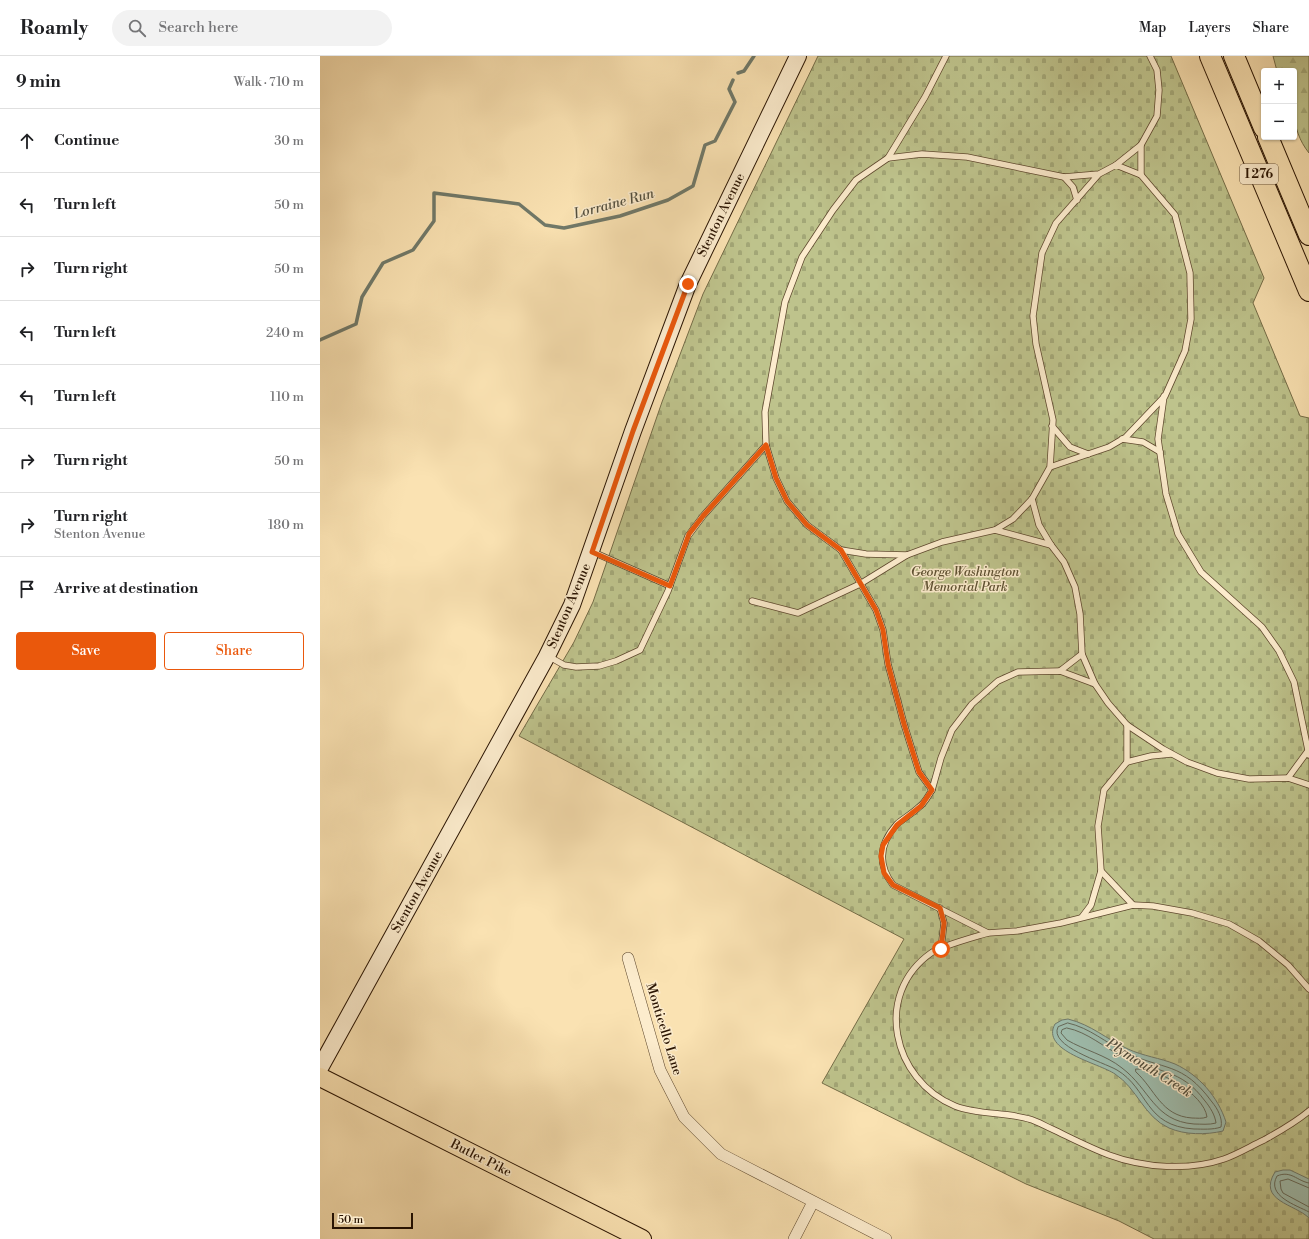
<!DOCTYPE html>
<html lang="en">
<head>
<meta charset="utf-8">
<style>
  :root { --surface:#fff; --page:#f2f2f2; --text:#202124; --muted:#757577; --line:#e0e0e0; --accent:#ea580c }
  body { margin:0; font-family:"Libre Bodoni",serif; background:var(--page); color:var(--text) }
  .controls { position:absolute; right:12px; top:12px; display:grid; overflow:hidden; border-radius:4px; box-shadow:0 1px 3px #0004 }
  .controls button { width:36px; height:36px; display:grid; place-items:center; padding:0; border:0; border-bottom:1px solid var(--line); background:var(--surface); color:var(--text); font:20px sans-serif }
  .scale { position:absolute; left:12px; bottom:10px; width:81px; box-sizing:border-box; padding-left:4px; border:2px solid #2a1402; border-top:0; font-size:11px; line-height:14px; white-space:nowrap; color:#2a1402; -webkit-text-stroke:3px #fceccd; paint-order:stroke }
  .stop { position:absolute; width:12px; height:12px; margin:-9px; border:3px solid #ea580c; border-radius:50%; background:#fff }
  .stop.end { background:#ea580c; border-color:#fff; box-shadow:0 1px 4px #0008 }
  .list { margin:0; padding:0; list-style:none }
  h2 { display:flex; justify-content:space-between; align-items:center; height:52px; margin:0; padding:0 16px; font-size:17px }
  h2 small { font-size:13px; font-weight:400; color:var(--muted) }
  .list li { display:grid; grid-template-columns:26px 1fr auto; gap:12px; align-items:center; box-sizing:border-box; height:64px; padding:0 16px; border-top:1px solid var(--line) }
  .list b { display:block; font-size:15px; white-space:nowrap }
  .list p { margin:0; font-size:13px; white-space:nowrap; color:var(--muted) }
  .list em { font-size:13px; font-style:normal; color:var(--muted) }
  .actions { display:flex; gap:8px; padding:12px 16px }
  .actions a { flex:1; padding:9px 0; border:1px solid var(--accent); border-radius:4px; text-align:center; font-size:14px; color:var(--accent) }
  .actions .main { background:var(--accent); color:#fff }
  .icon { flex:none; width:22px; height:22px; fill:none; stroke:currentColor; stroke-width:2; stroke-linecap:round; stroke-linejoin:round }
  .map { position:relative; flex:none; width:989px; height:1183px; overflow:hidden }
  header { display:flex; align-items:center; gap:24px; box-sizing:border-box; height:56px; padding:0 20px; background:var(--surface); border-bottom:1px solid var(--line) }
  header strong { font-size:19px }
  nav { display:flex; gap:22px; margin-inline-start:auto; font-size:14px }
  .search { width:280px; height:36px; background:var(--page); display:flex; align-items:center; gap:10px; box-sizing:border-box; padding:0 14px; border-radius:22px; color:var(--muted); font-size:15px }
  main { display:flex }
  aside { flex:1; background:var(--surface) }
  .map>svg:first-child { display:block }
  .forest { fill:url(#forest-firs); stroke:#746c47 }
  .cemetery { fill:url(#cemetery-stones); stroke:#746c47 }
  .water { fill:#9ebdae; stroke:#707969 }
  .lines { fill:none; stroke-linecap:round; stroke-linejoin:round }
  .shore { stroke:#646858; stroke-width:1 }
  .stream { stroke:#707969; stroke-width:3.5 }
  .lane-casing { stroke:#5e482e; stroke-width:7 }
  .street-casing { stroke:#5e482e; stroke-width:12 }
  .secondary-casing { stroke:#2a1402; stroke-width:18 }
  .primary-casing { stroke:#2a1402; stroke-width:20 }
  .highway-casing { stroke:#2a1402; stroke-width:22 }
  .lane { stroke:#fceccd; stroke-width:5.5 }
  .street { stroke:#fceccd; stroke-width:11 }
  .secondary { stroke:#fceccd; stroke-width:16 }
  .primary { stroke:#fae2b2; stroke-width:18 }
  .highway { stroke:#fae2b2; stroke-width:20 }
  .route { stroke:#ea580c; stroke-width:5 }
  .labels { text-anchor:middle; dominant-baseline:central; stroke-width:3; stroke-linejoin:round; paint-order:stroke }
  .shield { fill:#fceccd; stroke:#69553f; stroke-width:1 }
  .shield-label { font-size:12px; font-weight:bold; fill:#2a1402 }
  .street-label { font-size:13px; fill:#2a1402; stroke:#fceccd }
  .park-label { font-size:13px; font-style:italic; fill:#5e5132; stroke:#fceccd }
  .water-label { font-size:14px; font-style:italic; fill:#534f3e; stroke:#fceccd }
</style>
</head>
<body>
<header>
<strong>Roamly</strong>
<div class="search"><svg class="icon" aria-label="search" viewBox="0 0 24 24"><circle cx="10" cy="10" r="6"/><path d="M15 15l6 6"/></svg>Search here</div>
<nav><a>Map</a><a>Layers</a><a>Share</a></nav>
</header>
<main>
<aside>
<h2>9 min<small>Walk · 710 m</small></h2>
<ul class="list">
<li><svg class="icon" aria-label="ahead" viewBox="0 0 24 24"><path d="M12 20V5M6 11l6-6 6 6"/></svg><div><b>Continue</b></div><em>30 m</em></li>
<li><svg class="icon" aria-label="left" viewBox="0 0 24 24"><path d="M17 20v-9H6M10 6l-5 5 5 5"/></svg><div><b>Turn left</b></div><em>50 m</em></li>
<li><svg class="icon" aria-label="right" viewBox="0 0 24 24"><path d="M7 20v-9h11M14 6l5 5-5 5"/></svg><div><b>Turn right</b></div><em>50 m</em></li>
<li><svg class="icon" aria-label="left" viewBox="0 0 24 24"><path d="M17 20v-9H6M10 6l-5 5 5 5"/></svg><div><b>Turn left</b></div><em>240 m</em></li>
<li><svg class="icon" aria-label="left" viewBox="0 0 24 24"><path d="M17 20v-9H6M10 6l-5 5 5 5"/></svg><div><b>Turn left</b></div><em>110 m</em></li>
<li><svg class="icon" aria-label="right" viewBox="0 0 24 24"><path d="M7 20v-9h11M14 6l5 5-5 5"/></svg><div><b>Turn right</b></div><em>50 m</em></li>
<li><svg class="icon" aria-label="right" viewBox="0 0 24 24"><path d="M7 20v-9h11M14 6l5 5-5 5"/></svg><div><b>Turn right</b><p>Stenton Avenue</p></div><em>180 m</em></li>
<li><svg class="icon" aria-label="arrive" viewBox="0 0 24 24"><path d="M6 21V4h12l-3 4 3 4H6"/></svg><div><b>Arrive at destination</b></div></li>
</ul>
<div class="actions"><a class="main">Save</a><a>Share</a></div>
</aside>
<div class="map">
<svg width="989" height="1183" viewBox="0 0 989 1183">
  <defs>
    <pattern id="forest-firs" width="22" height="20" patternUnits="userSpaceOnUse"><rect width="22" height="20" fill="#bec38c"/><path d="M5 1l3.5 6h-7zM16 11l3.5 6h-7z" fill="#a3a777"/></pattern>
    <pattern id="cemetery-stones" width="16" height="16" patternUnits="userSpaceOnUse"><rect width="16" height="16" fill="#bec38c"/><path d="M2 7V4a2 2 0 0 1 4 0v3zM10 15v-3a2 2 0 0 1 4 0v3z" fill="#a3a777"/></pattern>
  </defs>
  <rect width="100%" height="100%" fill="#fae2b2"/>
  <filter id="stains"><feTurbulence type="fractalNoise" baseFrequency=".005" numOctaves="4"/><feColorMatrix values="0 0 0 0 .2 0 0 0 0 .09 0 0 0 0 .02 0 0 0 .5 -.17"/></filter>
  <radialGradient id="worn" r=".72"><stop offset=".6" stop-color="#630" stop-opacity="0"/><stop offset="1" stop-color="#630" stop-opacity=".3"/></radialGradient>
  <path class="forest" d="M953 0H989V97C969 72 974 45 974 15H957Z"/>
  <polygon class="cemetery" points="498,0 851,0 944,222 933,247 980,360 989,362 989,1183 834,1183 799,1165 706,1128 502,1027 584,883 199,680 254,586 273,546 342,346 383,238"/>
  <g class="water">
    <path d="M748 963C772 969 786 983 808 993 823 1000 840 1002 855 1008 879 1019 898 1041 906 1066L903 1075C886 1079 865 1079 849 1072 824 1061 817 1032 795 1018 779 1007 720 995 735 968L742 964Z"/>
    <path d="M963 1114H970L989 1123V1162C975 1148 937 1145 955 1116Z"/>
  </g>
  <g class="lines">
    <g class="shore">
      <path d="M748 967C770 972 786 987 805 996 844 1015 862 1005 892 1046 897 1052 903 1062 901 1071 893 1074 882 1073 874 1073 824 1070 829 1033 797 1014 783 1006 728 990 738 971Z"/>
      <path d="M747 972C768 976 784 992 804 1001 837 1017 861 1012 885 1045 890 1051 895 1059 896 1067 889 1069 881 1068 874 1068 834 1065 830 1033 802 1012 786 999 764 994 747 984L741 977 742 974Z"/>
      <path d="M816 1013C838 1012 884 1038 887 1061 882 1063 877 1062 872 1062 841 1060 835 1033 816 1016Z"/>
      <path d="M989 1127C977 1125 971 1114 957 1120 946 1140 976 1149 989 1156"/>
      <polyline points="989,1132 968,1123 960,1125 961,1133 963,1137 989,1151"/>
    </g>
    <g class="stream">
      <polyline points="418,17 424,15 434,0"/>
      <polyline points="0,284 36,268 42,241 63,207 93,194 114,165 114,137 199,148 225,169 244,172 300,160 348,144 373,130 385,89 395,85 415,46 409,33 413,24"/>
    </g>
    <g class="lane-casing">
      <g id="lane">
        <polyline points="568,102 605,41 626,0"/>
        <polyline points="796,109 821,89 837,60 839,34 837,14 830,0"/>
        <polyline points="821,119 821,89"/>
        <polyline points="744,121 753,131 757,144"/>
        <polyline points="844,340 838,383 846,438 858,478 881,516 942,571 959,595 974,626 989,699"/>
        <polyline points="732,370 750,391 768,398"/>
        <polyline points="802,383 823,386 840,396"/>
        <polyline points="730,411 789,391 806,381 845,340 865,295 871,263 870,217 855,159 821,119 796,109 779,118 736,167 722,197 713,260 716,288 733,364 730,411 712,443 693,463 675,474 622,486 587,499 546,498 521,494 487,469 467,445 456,422 446,389 445,356 465,246 482,201 513,154 536,124 568,102 602,98 647,101 744,121 779,118"/>
        <polyline points="712,443 719,469 731,489 744,506 755,531 760,558 762,598 775,628"/>
        <polyline points="675,474 731,489"/>
        <path d="M521 494 556 554 563 574 568 608 584 668 599 716 612 734C608 740 605 747 599 751 593 757 584 762 577 768 559 788 557 808 573 829L668 877 697 875 741 867 813 849 833 850 872 857 909 868 939 885 968 909 989 933"/>
        <polyline points="273,496 350,530"/>
        <polyline points="432,545 478,557 540,528 587,499"/>
        <polyline points="228,600 244,609 256,611 279,610 296,605 320,594 348,535 368,480 383,460 446,389"/>
        <polyline points="740,615 762,598"/>
        <polyline points="807,706 831,700 851,698"/>
        <polyline points="968,722 987,696"/>
        <polyline points="612,734 621,702 632,674 652,648 678,625 698,616 740,615 775,628 788,647 807,669 843,693 867,706 897,717 929,723 968,722 989,729"/>
        <polyline points="781,815 813,849"/>
        <polyline points="620,852 624,867 621,893"/>
        <polyline points="762,861 771,849 781,815 778,770 784,734 807,706 807,669"/>
        <path d="M668 877C655 881 621 890 611 897 553 938 572 1024 635 1050 658 1059 685 1056 709 1063 717 1065 725 1070 732 1073 751 1082 770 1092 789 1099 824 1112 869 1115 904 1103 918 1098 931 1090 944 1084 960 1075 975 1067 989 1055"/>
      </g>
    </g>
    <g class="street-casing">
      <g id="street">
        <polyline points="308,902 340,1014 364,1061 401,1098 566,1183"/>
        <polyline points="474,1183 493,1146"/>
      </g>
    </g>
    <g class="secondary-casing">
      <polyline id="secondary" points="0,1012 227,600 252,549 313,375 368,228 478,0"/>
    </g>
    <g class="primary-casing">
      <polyline id="primary" points="0,1021 322,1183"/>
    </g>
    <g class="highway-casing">
      <g id="highway">
        <polyline points="890,0 989,235"/>
        <polyline points="914,0 944,72"/>
        <polyline points="948,81 989,179"/>
      </g>
    </g>
    <use href="#lane" class="lane"/>
    <use href="#street" class="street"/>
    <use href="#secondary" class="secondary"/>
    <use href="#primary" class="primary"/>
    <use href="#highway" class="highway"/>
  </g>
  <g class="lines">
    <polyline class="route" points="368,228 313,375 272,496 350,530 369,478 383,460 446,389 456,422 467,445 487,469 521,494 556,554 563,574 568,608 584,668 599,716 612,734 601,750 577,769 563,789 561,800 564,817 573,829 620,852 624,867 621,893"/>
  </g>
  <g class="labels">
    <rect class="shield" x="920" y="108" width="38" height="20" rx="3"/>
    <g class="shield-label">
      <text x="939" y="118">I 276</text>
    </g>
    <g class="street-label">
      <text transform="translate(401 159) rotate(-64)">Stenton Avenue</text>
      <text transform="translate(249 550) rotate(-67)">Stenton Avenue</text>
      <text transform="translate(97 836) rotate(-61)">Stenton Avenue</text>
      <text transform="translate(344 973) rotate(73)">Monticello Lane</text>
      <text transform="translate(161 1102) rotate(27)">Butler Pike</text>
    </g>
    <g class="park-label">
      <text x="645" y="516">George Washington<tspan x="645" dy="15">Memorial Park</tspan></text>
    </g>
    <g class="water-label">
      <text transform="translate(294 148) rotate(-15)">Lorraine Run</text>
      <text transform="translate(829 1012) rotate(32)">Plymouth Creek</text>
    </g>
  </g>
  <rect width="100%" height="100%" filter="url(#stains)"/>
  <rect width="100%" height="100%" fill="url(#worn)"/>
</svg>
<div class="controls">
<button>+</button>
<button>−</button>
</div>
<div class="scale">50 m</div>
<div class="stop" style="left:621px;top:893px"></div>
<div class="stop end" style="left:368px;top:228px"></div>
</div>
</main>
</body>
</html>
